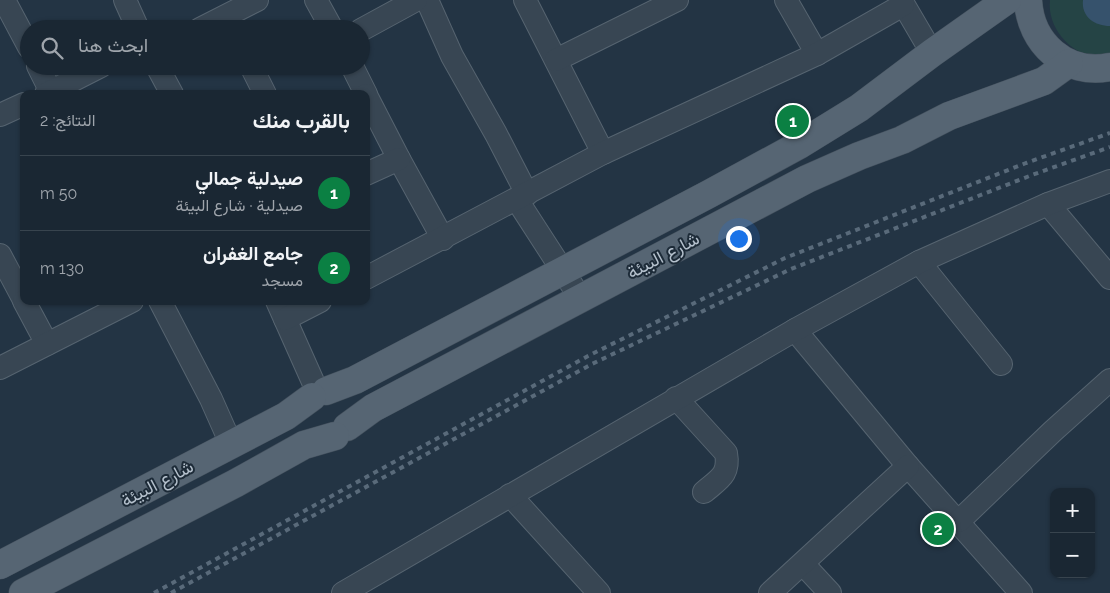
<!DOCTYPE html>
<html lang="ar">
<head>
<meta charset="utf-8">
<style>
  :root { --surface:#1a2733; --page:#27333f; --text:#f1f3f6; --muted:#9fa5ac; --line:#38444e; --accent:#0b8043 }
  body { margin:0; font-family:Raleway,Vazirmatn,sans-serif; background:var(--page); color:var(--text); direction:rtl }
  .controls { position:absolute; right:15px; bottom:15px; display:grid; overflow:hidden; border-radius:10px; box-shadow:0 1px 4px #0004 }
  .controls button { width:45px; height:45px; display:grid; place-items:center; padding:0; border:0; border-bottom:1px solid var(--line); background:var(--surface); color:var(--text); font:25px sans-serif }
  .you { position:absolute; left:738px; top:238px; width:18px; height:18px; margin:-12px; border:4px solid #fff; border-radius:50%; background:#1a73e8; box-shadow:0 0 0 8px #1a73e833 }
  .badge { display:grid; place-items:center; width:32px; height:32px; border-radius:50%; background:var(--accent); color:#fff; font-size:16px; font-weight:700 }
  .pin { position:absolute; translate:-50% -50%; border:2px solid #fff; box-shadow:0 1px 5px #0006 }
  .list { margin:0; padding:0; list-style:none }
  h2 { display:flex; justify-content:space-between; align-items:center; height:65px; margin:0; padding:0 20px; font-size:21px }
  h2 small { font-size:16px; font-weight:400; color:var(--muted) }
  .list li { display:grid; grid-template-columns:32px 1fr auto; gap:15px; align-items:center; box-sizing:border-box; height:75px; padding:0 20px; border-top:1px solid var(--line) }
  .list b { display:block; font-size:19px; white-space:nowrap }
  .list p { margin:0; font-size:16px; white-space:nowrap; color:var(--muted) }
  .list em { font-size:16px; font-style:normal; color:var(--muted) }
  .icon { flex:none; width:28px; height:28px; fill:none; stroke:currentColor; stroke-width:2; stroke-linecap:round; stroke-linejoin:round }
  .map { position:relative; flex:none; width:1110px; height:593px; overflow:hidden; direction:ltr }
  .search { position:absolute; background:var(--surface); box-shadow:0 1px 4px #0004; left:20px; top:20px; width:350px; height:55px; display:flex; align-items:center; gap:12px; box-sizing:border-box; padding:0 18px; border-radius:28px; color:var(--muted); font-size:19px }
  .panel { position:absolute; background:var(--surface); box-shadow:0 1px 4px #0004; left:20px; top:90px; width:350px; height:215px; border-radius:10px; direction:rtl }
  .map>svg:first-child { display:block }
  .green { fill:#254445 }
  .water { fill:#36526c }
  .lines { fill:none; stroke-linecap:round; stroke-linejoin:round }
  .minor-casing { stroke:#566470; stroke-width:24 }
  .major-casing { stroke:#424f5c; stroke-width:29 }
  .minor { stroke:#384653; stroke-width:22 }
  .major { stroke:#566573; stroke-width:28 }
  .rail { stroke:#596a7a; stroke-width:4; stroke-dasharray:5 5; stroke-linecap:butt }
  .labels { text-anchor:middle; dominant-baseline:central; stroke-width:4; stroke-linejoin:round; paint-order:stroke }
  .street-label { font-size:18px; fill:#b5c1cd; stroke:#1d2b38 }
</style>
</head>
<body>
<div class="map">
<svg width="1110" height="593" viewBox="0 0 1110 593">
  <rect width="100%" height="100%" fill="#233444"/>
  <path class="green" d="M1050 0H1110V57C1105 57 1099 58 1094 57 1069 52 1047 27 1050 0Z"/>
  <path class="water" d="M1083 0H1110V26C1095 26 1081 17 1083 0Z"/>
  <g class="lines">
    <g class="minor-casing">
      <g id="minor">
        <polyline points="4,0 29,47"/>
        <polyline points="125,0 138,29"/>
        <polyline points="316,0 332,29"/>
        <polyline points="427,0 452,56 496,134 527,194"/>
        <polyline points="525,0 603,153"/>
        <polyline points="786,0 817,54"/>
        <polyline points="901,0 932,53"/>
        <polyline points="200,29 257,0"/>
        <polyline points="361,30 416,0"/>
        <polyline points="556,60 677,0"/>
        <polyline points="38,66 52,94"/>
        <polyline points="157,66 172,94"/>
        <polyline points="251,66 265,94"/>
        <polyline points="352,66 366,94"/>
        <polyline points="46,94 101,66"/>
        <polyline points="366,95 399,159 443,239"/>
        <polyline points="0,115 24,104"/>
        <polyline points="366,174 399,159"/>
        <polyline points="517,200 581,299"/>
        <polyline points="1048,204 1110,278"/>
        <polyline points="0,255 24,300"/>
        <polyline points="919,262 1001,364"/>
        <polyline points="366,278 603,153 817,54 903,5"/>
        <polyline points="24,301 47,344"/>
        <polyline points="160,301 211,399 231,444"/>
        <polyline points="277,301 318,393"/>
        <polyline points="285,319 320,301"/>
        <polyline points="795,330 908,466 1021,593"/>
        <polyline points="0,368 132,301"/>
        <path d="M676 398 726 453C730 475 719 479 704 492"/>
        <polyline points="510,495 599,593"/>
        <polyline points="959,521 1053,431 1110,380"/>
        <polyline points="803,564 830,593"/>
        <polyline points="343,593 795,330 919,262 1048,204 1110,181"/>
        <polyline points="770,593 908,466"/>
      </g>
    </g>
    <g class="major-casing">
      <g id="major">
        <path d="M1028 0C1030 43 1066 76 1110 67"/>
        <polyline points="326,391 355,380 709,194 799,145 859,108 932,53 1007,0"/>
        <polyline points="347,427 373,408 807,179 859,156 902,140 949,116 1044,81 1069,63"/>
        <polyline points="0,565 286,416 312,397"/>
        <polyline points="23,593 236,483 304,445 335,436"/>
      </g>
    </g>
    <use href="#minor" class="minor"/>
    <use href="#major" class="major"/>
    <g class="rail">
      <polyline points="154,593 588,356 785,258 1026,163 1110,133"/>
      <polyline points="171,593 592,364 791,269 1032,175 1110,147"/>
    </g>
  </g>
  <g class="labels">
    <g class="street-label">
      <text transform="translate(663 255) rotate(-28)">شارع البيئة</text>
      <text transform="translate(157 483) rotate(-28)">شارع البيئة</text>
    </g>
  </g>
</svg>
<div class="controls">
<button>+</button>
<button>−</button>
</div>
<div class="you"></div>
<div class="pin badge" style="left:793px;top:121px">1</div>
<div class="pin badge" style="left:938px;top:529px">2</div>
<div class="search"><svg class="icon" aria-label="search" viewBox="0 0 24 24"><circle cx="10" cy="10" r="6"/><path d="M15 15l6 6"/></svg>ابحث هنا</div>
<section class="panel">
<h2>بالقرب منك<small>النتائج: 2</small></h2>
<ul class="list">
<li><span class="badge">1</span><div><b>صيدلية جمالي</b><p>صيدلية · شارع البيئة</p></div><em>50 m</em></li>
<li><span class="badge">2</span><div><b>جامع الغفران</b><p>مسجد</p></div><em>130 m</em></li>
</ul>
</section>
</div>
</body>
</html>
